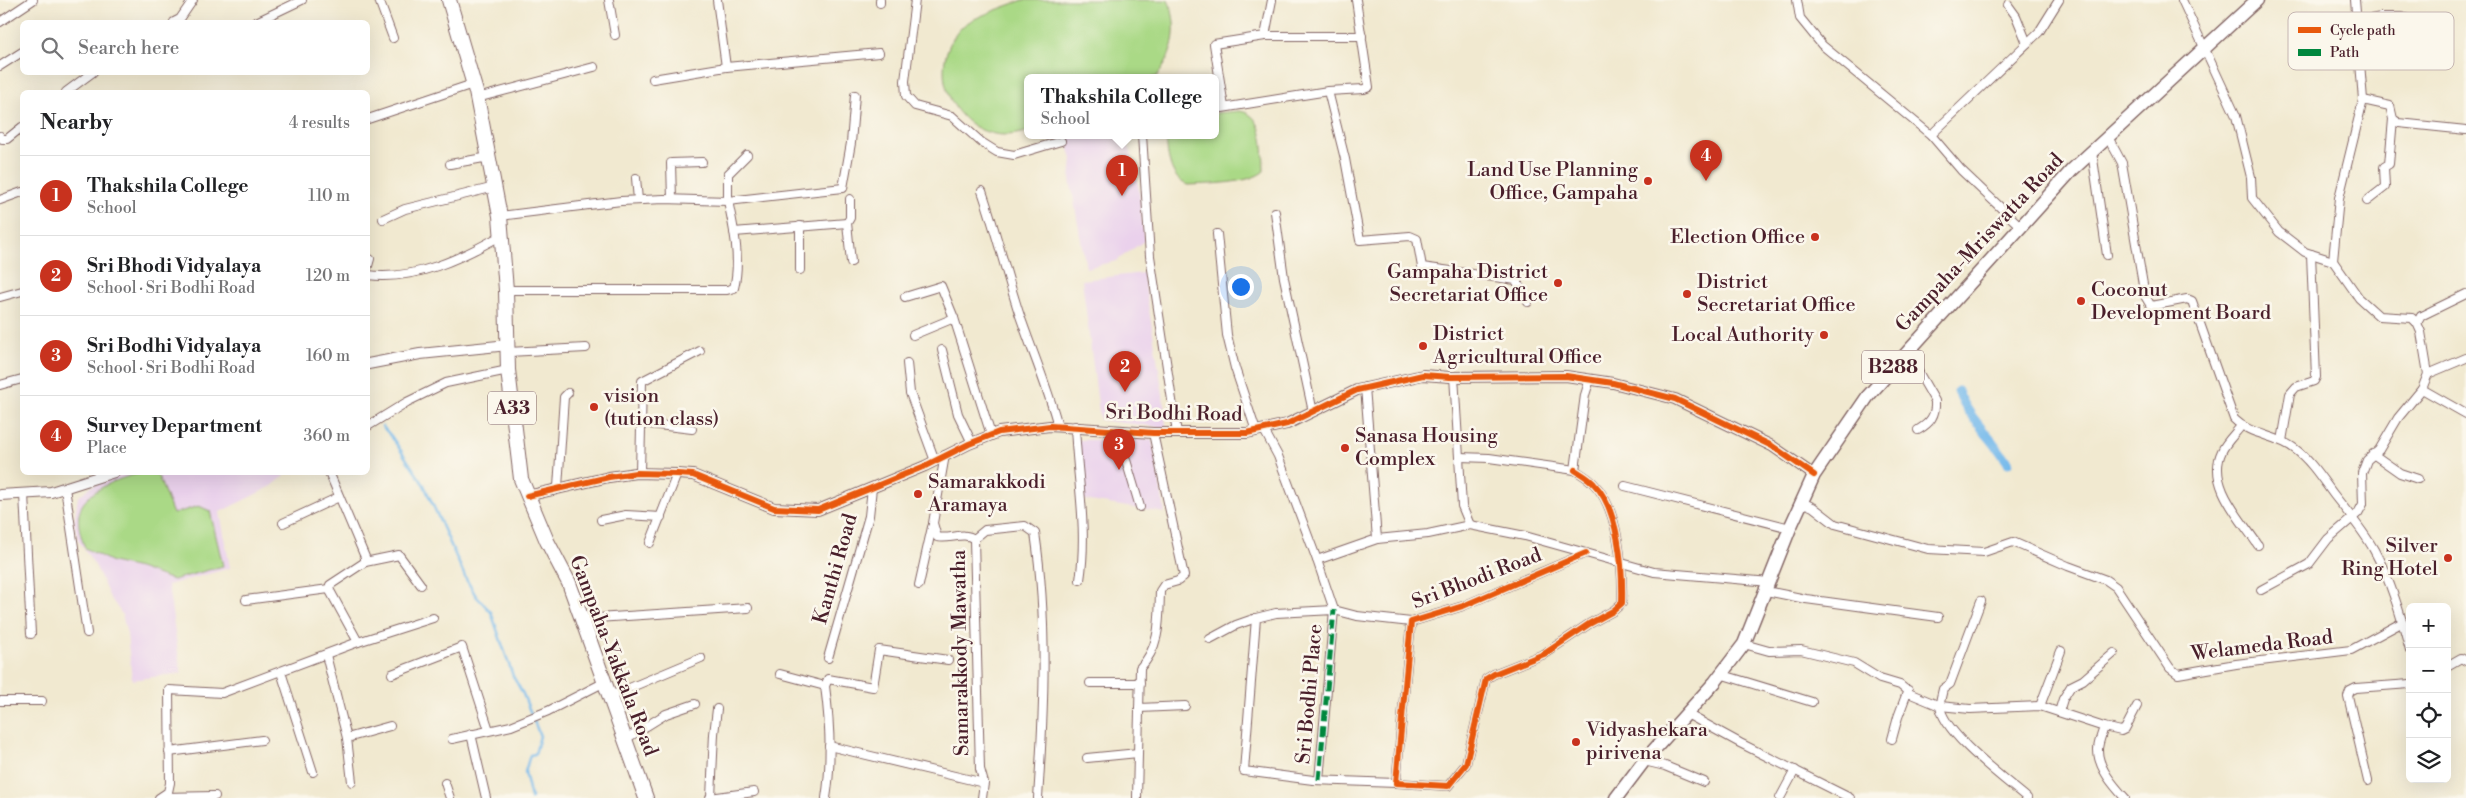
<!DOCTYPE html>
<html lang="en">
<head>
<meta charset="utf-8">
<style>
  :root { --surface:#fff; --page:#f6f6f6; --text:#202124; --muted:#757577; --line:#e0e0e0; --accent:#c8321e }
  body { margin:0; font-family:"Libre Bodoni",serif; background:var(--page); color:var(--text) }
  .controls { position:absolute; right:15px; bottom:15px; display:grid; overflow:hidden; border-radius:8px; box-shadow:0 5px 20px #0002 }
  .controls button { width:45px; height:45px; display:grid; place-items:center; padding:0; border:0; border-bottom:1px solid var(--line); background:var(--surface); color:var(--text); font:25px sans-serif }
  .you { position:absolute; left:1240px; top:286px; width:18px; height:18px; margin:-12px; border:4px solid #fff; border-radius:50%; background:#1a73e8; box-shadow:0 0 0 8px #1a73e833 }
  .badge { display:grid; place-items:center; width:32px; height:32px; border-radius:50%; background:var(--accent); color:#fff; font-size:16px; font-weight:700 }
  .pin { position:absolute; translate:-50% -41px; filter:drop-shadow(0 1px 2px #0008) }
  .pin::after { content:''; position:absolute; top:26px; width:18px; height:15px; background:inherit; clip-path:polygon(0 0,100% 0,50% 100%) }
  .popup { position:absolute; left:1024px; top:74px; width:195px; height:65px; box-sizing:border-box; display:grid; place-content:center; border-radius:8px; background:var(--surface); filter:drop-shadow(0 1px 4px #0005); font-size:16px; white-space:nowrap; color:var(--muted) }
  .popup b { font-size:19px; color:var(--text) }
  .popup::after { content:''; position:absolute; left:50%; top:100%; margin-left:-10px; border:10px solid transparent; border-top-color:var(--surface) }
  .list { margin:0; padding:0; list-style:none }
  h2 { display:flex; justify-content:space-between; align-items:center; height:65px; margin:0; padding:0 20px; font-size:21px }
  h2 small { font-size:16px; font-weight:400; color:var(--muted) }
  .list li { display:grid; grid-template-columns:32px 1fr auto; gap:15px; align-items:center; box-sizing:border-box; height:80px; padding:0 20px; border-top:1px solid var(--line) }
  .list b { display:block; font-size:19px; white-space:nowrap }
  .list p { margin:0; font-size:16px; white-space:nowrap; color:var(--muted) }
  .list em { font-size:16px; font-style:normal; color:var(--muted) }
  .icon { flex:none; width:28px; height:28px; fill:none; stroke:currentColor; stroke-width:2; stroke-linecap:round; stroke-linejoin:round }
  .map { position:relative; flex:none; width:2466px; height:798px; overflow:hidden }
  .search { position:absolute; background:var(--surface); box-shadow:0 5px 20px #0002; left:20px; top:20px; width:350px; height:55px; display:flex; align-items:center; gap:12px; box-sizing:border-box; padding:0 18px; border-radius:8px; color:var(--muted); font-size:19px }
  .panel { position:absolute; background:var(--surface); box-shadow:0 5px 20px #0002; left:20px; top:90px; width:350px; height:385px; border-radius:8px }
  .map>svg:first-child { display:block }
  .built { fill:#ead1ec }
  .green { fill:#aad986; stroke:#7a7c58 }
  .lines { fill:none; stroke-linecap:round; stroke-linejoin:round }
  .stream { stroke:#75b9eb; stroke-width:2.5 }
  .canal { stroke:#75b9eb; stroke-width:9 }
  .minor-casing { stroke:#846665; stroke-width:10 }
  .tertiary-casing { stroke:#846665; stroke-width:12 }
  .primary-casing { stroke:#846665; stroke-width:15 }
  .trunk-casing { stroke:#846665; stroke-width:16 }
  .minor { stroke:#fff; stroke-width:8 }
  .tertiary { stroke:#fff; stroke-width:10 }
  .primary { stroke:#fff; stroke-width:12 }
  .trunk { stroke:#fff; stroke-width:14 }
  .quiet { stroke:#00873e; stroke-width:5; stroke-dasharray:10 5; stroke-linecap:butt }
  .cycleway-casing { stroke:#fbf7ec; stroke-width:9 }
  .cycleway { stroke:#e8590c; stroke-width:6 }
  .poi-dot { fill:#c8321e; stroke:#fbf7ec; stroke-width:2 }
  .labels { text-anchor:middle; dominant-baseline:central; stroke-width:5; stroke-linejoin:round; paint-order:stroke }
  .shield { fill:#fbf7ec; stroke:#7f6065; stroke-width:1 }
  .shield-label { font-size:19px; font-weight:bold; fill:#4a1f2b }
  .poi-label { font-size:20px; fill:#4a1f2b; stroke:#fbf7ec; text-anchor:start }
  .street-label { font-size:20px; fill:#4a1f2b; stroke:#fbf7ec }
  .key { fill:#fbf7ec; stroke:#c6b6b2; stroke-width:1 }
  .key-label { font-size:14px; fill:#4a1f2b }
</style>
</head>
<body>
<div class="map">
<svg width="2466" height="798" viewBox="0 0 2466 798">
  <rect width="100%" height="100%" fill="#fbf7ec"/>
  <filter id="ink" filterUnits="userSpaceOnUse"><feTurbulence type="fractalNoise" baseFrequency=".02" numOctaves="2"/><feDisplacementMap in="SourceGraphic" scale="10" xChannelSelector="R" yChannelSelector="G"/><feConvolveMatrix kernelMatrix="1 2 1 2 8 2 1 2 1" color-interpolation-filters="sRGB"/></filter>
  <filter id="wash" filterUnits="userSpaceOnUse"><feTurbulence type="fractalNoise" baseFrequency=".0096" numOctaves="4" result="noise"/><feDisplacementMap in="SourceGraphic" scale="20" xChannelSelector="R" yChannelSelector="G"/><feGaussianBlur stdDeviation="1.12" result="paint"/><feColorMatrix in="noise" values="0 0 0 0 0 0 0 0 0 0 0 0 0 0 0 0 0 1.4 0 .05"/><feComposite in="paint" operator="in"/></filter>
  <g filter="url(#wash)">
    <rect width="100%" height="100%" fill="#f1e9d0"/>
    <g class="built">
      <polygon points="1065,135 1125,135 1131,152 1139,189 1144,241 1116,261 1086,268 1070,179 1072,159"/>
      <polygon points="1143,273 1163,395 1166,428 1100,420 1099,412 1082,280"/>
      <polygon points="1152,439 1165,513 1084,500 1077,440"/>
      <polygon points="127,473 288,473 272,486 220,512 230,568 168,585 181,673 132,680 127,634 122,614 109,596 96,567 78,540 74,523 78,497 90,487"/>
    </g>
    <g class="green">
      <path d="M1023 0H1168C1180 26 1174 55 1156 77H1028V131C961 154 917 71 963 26 971 18 1010 5 1023 0Z"/>
      <path d="M1240 111C1266 115 1263 150 1264 171 1250 184 1207 184 1188 185 1169 179 1167 152 1166 135H1216V113Z"/>
      <path d="M145 473 155 474 159 478 173 514 199 506 210 511 223 566 173 580 139 568 112 562 85 548C81 537 76 522 80 510 87 489 125 475 145 473Z"/>
    </g>
    <g class="lines">
      <polyline class="stream" points="382,426 391,436 424,485 466,579 476,596 491,612 513,676 523,694 540,736 535,754 530,755 525,772 531,798"/>
      <path class="canal" d="M1958 391C1969 419 1993 438 2008 463"/>
    </g>
  </g>
  <g filter="url(#ink)">
    <g class="lines">
      <g class="minor-casing">
        <g id="minor">
          <polyline points="379,0 393,38"/>
          <polyline points="609,0 615,35"/>
          <polyline points="880,0 880,3"/>
          <polyline points="915,0 905,81 906,96 915,106 952,116 981,142 997,152 1014,155 1061,141"/>
          <polyline points="1797,0 1800,18 1822,45 1931,135"/>
          <polyline points="2182,0 2236,116 2251,177 2252,198 2279,232 2305,252 2333,261 2359,298 2379,316 2412,318 2417,323 2421,332 2428,374 2422,389 2398,418 2379,450 2367,460 2362,473 2363,504 2358,513 2328,539 2309,564 2261,590"/>
          <polyline points="2008,5 2016,16 2027,43"/>
          <polyline points="0,22 33,0"/>
          <polyline points="174,22 180,19 193,0"/>
          <polyline points="256,22 302,0"/>
          <polyline points="2356,22 2381,17 2402,17 2422,25 2442,27"/>
          <polyline points="1265,36 1362,36"/>
          <polyline points="0,66 22,52"/>
          <polyline points="726,67 879,53"/>
          <polyline points="653,79 726,67 717,0"/>
          <polyline points="1328,91 1345,159 1360,240 1410,236 1417,239 1422,267 1516,280 1528,302"/>
          <polyline points="66,92 93,72"/>
          <polyline points="477,98 594,67"/>
          <polyline points="2363,100 2390,106 2393,119 2399,123 2466,130"/>
          <polyline points="1224,107 1214,44 1265,36 1272,0"/>
          <polyline points="1216,109 1328,91 1364,89 1369,87 1356,0"/>
          <polyline points="368,119 473,84"/>
          <polyline points="1142,135 1150,256 1177,433"/>
          <polyline points="0,136 2,139 7,139 22,127"/>
          <path d="M2108 137 2122 163 2145 296 2151 306 2187 299 2192 301 2234 419C2251 436 2276 434 2295 449 2311 461 2322 479 2334 495 2348 513 2363 530 2374 550 2391 581 2401 616 2410 650"/>
          <polyline points="2092,152 2107,255"/>
          <polyline points="450,164 489,157"/>
          <polyline points="636,178 638,200"/>
          <path d="M982 191C996 232 1006 273 1019 313 1032 351 1048 388 1058 426"/>
          <polyline points="672,199 671,163 702,162"/>
          <polyline points="850,199 850,218 847,223 851,262"/>
          <polyline points="0,200 22,192"/>
          <polyline points="2367,201 2385,187 2384,167 2389,164 2393,119"/>
          <polyline points="1275,212 1284,278 1313,412"/>
          <polyline points="500,216 621,201 664,199 728,201 728,174 747,155"/>
          <polyline points="383,219 405,209 495,187"/>
          <polyline points="800,226 800,270"/>
          <polyline points="2020,226 1961,170 1931,135 2039,32 2059,0"/>
          <polyline points="734,232 847,223"/>
          <polyline points="1217,234 1227,335 1235,368 1256,431"/>
          <polyline points="2333,261 2339,198 2363,100 2355,0"/>
          <polyline points="368,266 370,259"/>
          <path d="M368 275C415 281 462 258 502 235"/>
          <path d="M506 290H727L734 288C741 260 734 229 728 201L843 188 851 143 855 95"/>
          <polyline points="0,297 22,291"/>
          <polyline points="905,297 941,286 954,318 991,435"/>
          <polyline points="2417,323 2421,316 2466,294"/>
          <polyline points="913,335 954,318"/>
          <polyline points="942,350 958,414 972,443"/>
          <polyline points="508,352 586,348"/>
          <path d="M1904 354 1912 361 1935 401C1936 416 1930 423 1918 430"/>
          <polyline points="907,363 910,393 935,461"/>
          <polyline points="2428,374 2466,358"/>
          <polyline points="1454,376 1462,506 1470,525"/>
          <polyline points="0,385 22,379"/>
          <polyline points="1365,387 1377,539"/>
          <polyline points="2422,389 2466,414"/>
          <polyline points="641,423 692,429"/>
          <polyline points="368,426 407,402 446,383 508,370"/>
          <path d="M1075 426C1077 477 1088 529 1080 580"/>
          <path d="M2241 426C2235 434 2226 442 2222 451 2206 484 2241 519 2258 545"/>
          <polyline points="1117,430 1140,507"/>
          <polyline points="1264,430 1278,456 1317,560 1377,539 1428,534 1470,525 1525,536 1654,572 1770,582"/>
          <polyline points="2282,441 2290,394 2296,387 2314,381 2316,377 2311,254"/>
          <polyline points="2373,454 2400,473 2418,479"/>
          <path d="M945 455 933 523 937 537C950 540 964 531 974 539L980 769 984 783 982 798"/>
          <polyline points="1460,457 1489,458 1575,470 1585,395 1590,379"/>
          <path d="M1575 470C1581 474 1589 478 1594 484 1619 509 1623 569 1622 603L1613 611 1589 624 1544 654 1494 674 1486 679 1466 764 1448 786 1396 783 1411 622 1463 606 1586 553"/>
          <polyline points="640,473 642,381 700,351"/>
          <polyline points="1625,486 1790,528"/>
          <polyline points="558,487 564,397 568,393"/>
          <polyline points="65,488 87,633"/>
          <polyline points="24,494 31,634"/>
          <polyline points="1801,502 1813,507 1835,524 1928,549 1984,552 2013,542 2068,566 2106,580 2116,587 2170,668 2178,674 2236,664 2351,650 2403,622"/>
          <polyline points="601,520 626,515 661,517"/>
          <polyline points="283,523 339,497"/>
          <path d="M974 539 985 530 1025 526 1035 533C1048 621 1044 710 1038 798"/>
          <polyline points="650,543 677,474"/>
          <polyline points="1317,560 1334,610 1357,616 1411,622"/>
          <polyline points="365,562 399,555 421,585"/>
          <polyline points="919,585 932,527"/>
          <polyline points="1766,591 1806,599 1938,617"/>
          <polyline points="246,600 329,589"/>
          <path d="M1981 601 1950 684 1943 689C1942 694 1940 700 1940 705 1941 732 2006 780 2027 798"/>
          <polyline points="582,619 748,608"/>
          <polyline points="1210,639 1236,625 1256,618"/>
          <polyline points="358,642 433,618"/>
          <path d="M1744 644 1769 651 1801 650 1854 663 1880 679 1900 685 1911 694 1940 706 1970 709 2040 706 2104 727C2102 734 2098 743 2098 750 2098 768 2114 786 2125 798"/>
          <polyline points="326,655 347,738 352,782"/>
          <polyline points="828,658 869,516 872,488"/>
          <polyline points="2447,666 2461,658 2466,661"/>
          <polyline points="281,672 313,772"/>
          <polyline points="392,674 462,647 489,730"/>
          <path d="M780 674 825 686C830 723 832 761 826 798"/>
          <polyline points="1720,674 1812,702"/>
          <polyline points="1090,683 1140,683"/>
          <polyline points="825,686 828,679 873,687 879,650 948,660"/>
          <polyline points="608,697 701,658"/>
          <polyline points="0,701 42,701"/>
          <polyline points="2040,706 2061,651"/>
          <polyline points="1139,708 1185,706"/>
          <polyline points="2059,712 2063,699 2071,686 2083,680 2114,653"/>
          <polyline points="1687,714 1740,743 1850,798"/>
          <polyline points="2104,727 2121,731 2125,729 2137,706"/>
          <polyline points="471,734 486,798"/>
          <polyline points="347,738 390,726"/>
          <polyline points="452,739 511,726 548,711 603,683"/>
          <polyline points="1892,739 1898,717 1908,690"/>
          <polyline points="624,740 666,714 695,704"/>
          <polyline points="829,746 984,783"/>
          <polyline points="169,752 262,740"/>
          <polyline points="1087,758 1138,753"/>
          <polyline points="1644,761 1665,766 1704,782"/>
          <polyline points="1319,780 1334,610 1276,613 1256,618 1244,771 1313,780 1396,783"/>
          <polyline points="2368,781 2348,696 2350,691 2356,688 2410,684"/>
          <polyline points="445,783 450,798"/>
          <polyline points="163,797 215,796"/>
          <polyline points="711,797 714,734 717,709"/>
          <polyline points="159,798 168,792 170,783 169,690 222,693 358,642 329,589 330,585 365,562 365,557 329,472"/>
          <polyline points="710,798 754,792"/>
          <path d="M1137 798 1140 668C1161 646 1159 619 1160 591L1164 585 1178 581 1184 576 1153 433"/>
          <polyline points="1780,798 1795,770"/>
        </g>
      </g>
      <g class="tertiary-casing">
        <g id="tertiary">
          <polyline points="368,364 420,354 508,345"/>
          <polyline points="0,495 51,492 114,472"/>
          <polyline points="527,496 609,477 636,473 677,474 693,475 774,508 818,510 925,466 969,444 999,432 1050,426 1153,433 1247,433 1287,424 1357,390 1423,375 1450,377 1566,376 1613,383 1675,399 1772,446 1814,475"/>
        </g>
      </g>
      <g class="primary-casing">
        <polyline id="primary" points="1616,798 1644,761 1715,682 1744,644 1790,528 1814,475 1868,396 2072,170 2257,0"/>
      </g>
      <g class="trunk-casing">
        <polyline id="trunk" points="449,0 476,92 500,216 506,290 508,370 521,479 547,541 569,583 646,798"/>
      </g>
      <use href="#minor" class="minor"/>
      <use href="#tertiary" class="tertiary"/>
      <use href="#primary" class="primary"/>
      <use href="#trunk" class="trunk"/>
      <polyline class="quiet" points="1319,780 1334,610"/>
      <g class="cycleway-casing">
        <g id="cycleway">
          <path d="M1575 470C1581 474 1589 478 1594 484 1619 509 1623 569 1622 603L1613 611 1589 624 1544 654 1494 674 1486 679 1466 764 1448 786 1396 783 1411 622 1463 606 1586 553"/>
          <polyline points="527,496 609,477 636,473 677,474 693,475 774,508 818,510 925,466 969,444 999,432 1050,426 1153,433 1247,433 1287,424 1357,390 1423,375 1450,377 1566,376 1613,383 1675,399 1772,446 1814,475"/>
        </g>
      </g>
      <use href="#cycleway" class="cycleway"/>
    </g>
  </g>
  <g class="poi-dot">
    <circle cx="1648" cy="181" r="5"/>
    <circle cx="1815" cy="237" r="5"/>
    <circle cx="1558" cy="283" r="5"/>
    <circle cx="1687" cy="294" r="5"/>
    <circle cx="2081" cy="301" r="5"/>
    <circle cx="1824" cy="335" r="5"/>
    <circle cx="1423" cy="346" r="5"/>
    <circle cx="594" cy="407" r="5"/>
    <circle cx="1345" cy="448" r="5"/>
    <circle cx="918" cy="494" r="5"/>
    <circle cx="2448" cy="558" r="5"/>
    <circle cx="1576" cy="742" r="5"/>
  </g>
  <g class="labels">
    <g class="shield">
      <rect x="1862" y="350.5" width="62" height="33" rx="4"/>
      <rect x="488" y="391.5" width="48" height="33" rx="4"/>
    </g>
    <g class="shield-label">
      <text x="1893" y="367">B288</text>
      <text x="512" y="408">A33</text>
    </g>
    <g class="poi-label">
      <text x="1638" y="170" text-anchor="end">Land Use Planning<tspan x="1638" dy="23">Office, Gampaha</tspan></text>
      <text x="1805" y="237" text-anchor="end">Election Office</text>
      <text x="1548" y="272" text-anchor="end">Gampaha District<tspan x="1548" dy="23">Secretariat Office</tspan></text>
      <text x="1697" y="282">District<tspan x="1697" dy="23">Secretariat Office</tspan></text>
      <text x="2091" y="290">Coconut<tspan x="2091" dy="23">Development Board</tspan></text>
      <text x="1433" y="334">District<tspan x="1433" dy="23">Agricultural Office</tspan></text>
      <text x="1814" y="335" text-anchor="end">Local Authority</text>
      <text x="604" y="396">vision<tspan x="604" dy="23">(tution class)</tspan></text>
      <text x="1355" y="436">Sanasa Housing<tspan x="1355" dy="23">Complex</tspan></text>
      <text x="928" y="482">Samarakkodi<tspan x="928" dy="23">Aramaya</tspan></text>
      <text x="2438" y="546" text-anchor="end">Silver<tspan x="2438" dy="23">Ring Hotel</tspan></text>
      <text x="1586" y="730">Vidyashekara<tspan x="1586" dy="23">pirivena</tspan></text>
    </g>
    <g class="street-label">
      <text transform="translate(1980 243) rotate(-47)">Gampaha-Mriswatta Road</text>
      <text transform="translate(1174 414) rotate(1)">Sri Bodhi Road</text>
      <text transform="translate(836 569) rotate(-74)">Kanthi Road</text>
      <text transform="translate(1477 579) rotate(-21)">Sri Bhodi Road</text>
      <text transform="translate(2262 646) rotate(-7)">Welameda Road</text>
      <text transform="translate(961 653) rotate(-91)">Samarakkody Mawatha</text>
      <text transform="translate(613 656) rotate(69)">Gampaha-Yakkala Road</text>
      <text transform="translate(1310 694) rotate(-85)">Sri Bodhi Place</text>
    </g>
  </g>
  <rect x="2288" y="12" width="166" height="58" rx="8" class="key"/>
  <rect x="2298" y="27" width="23" height="6" fill="#e8590c"/>
  <rect x="2298" y="49" width="23" height="7" fill="#00873e"/>
  <g class="key-label">
    <text x="2330" y="35">Cycle path</text>
    <text x="2330" y="57">Path</text>
  </g>
</svg>
<div class="controls">
<button>+</button>
<button>−</button>
<button><svg class="icon" aria-label="locate" viewBox="0 0 24 24"><circle cx="12" cy="12" r="6"/><path d="M12 2v4M12 18v4M2 12h4M18 12h4"/></svg></button>
<button><svg class="icon" aria-label="layers" viewBox="0 0 24 24"><path d="M12 4l9 5-9 5-9-5zM3 14l9 5 9-5"/></svg></button>
</div>
<div class="you"></div>
<div class="pin badge" style="left:1122px;top:196px">1</div>
<div class="popup"><b>Thakshila College</b>School</div>
<div class="pin badge" style="left:1125px;top:392px">2</div>
<div class="pin badge" style="left:1119px;top:470px">3</div>
<div class="pin badge" style="left:1706px;top:181px">4</div>
<div class="search"><svg class="icon" aria-label="search" viewBox="0 0 24 24"><circle cx="10" cy="10" r="6"/><path d="M15 15l6 6"/></svg>Search here</div>
<section class="panel">
<h2>Nearby<small>4 results</small></h2>
<ul class="list">
<li><span class="badge">1</span><div><b>Thakshila College</b><p>School</p></div><em>110 m</em></li>
<li><span class="badge">2</span><div><b>Sri Bhodi Vidyalaya</b><p>School · Sri Bodhi Road</p></div><em>120 m</em></li>
<li><span class="badge">3</span><div><b>Sri Bodhi Vidyalaya</b><p>School · Sri Bodhi Road</p></div><em>160 m</em></li>
<li><span class="badge">4</span><div><b>Survey Department</b><p>Place</p></div><em>360 m</em></li>
</ul>
</section>
</div>
</body>
</html>
